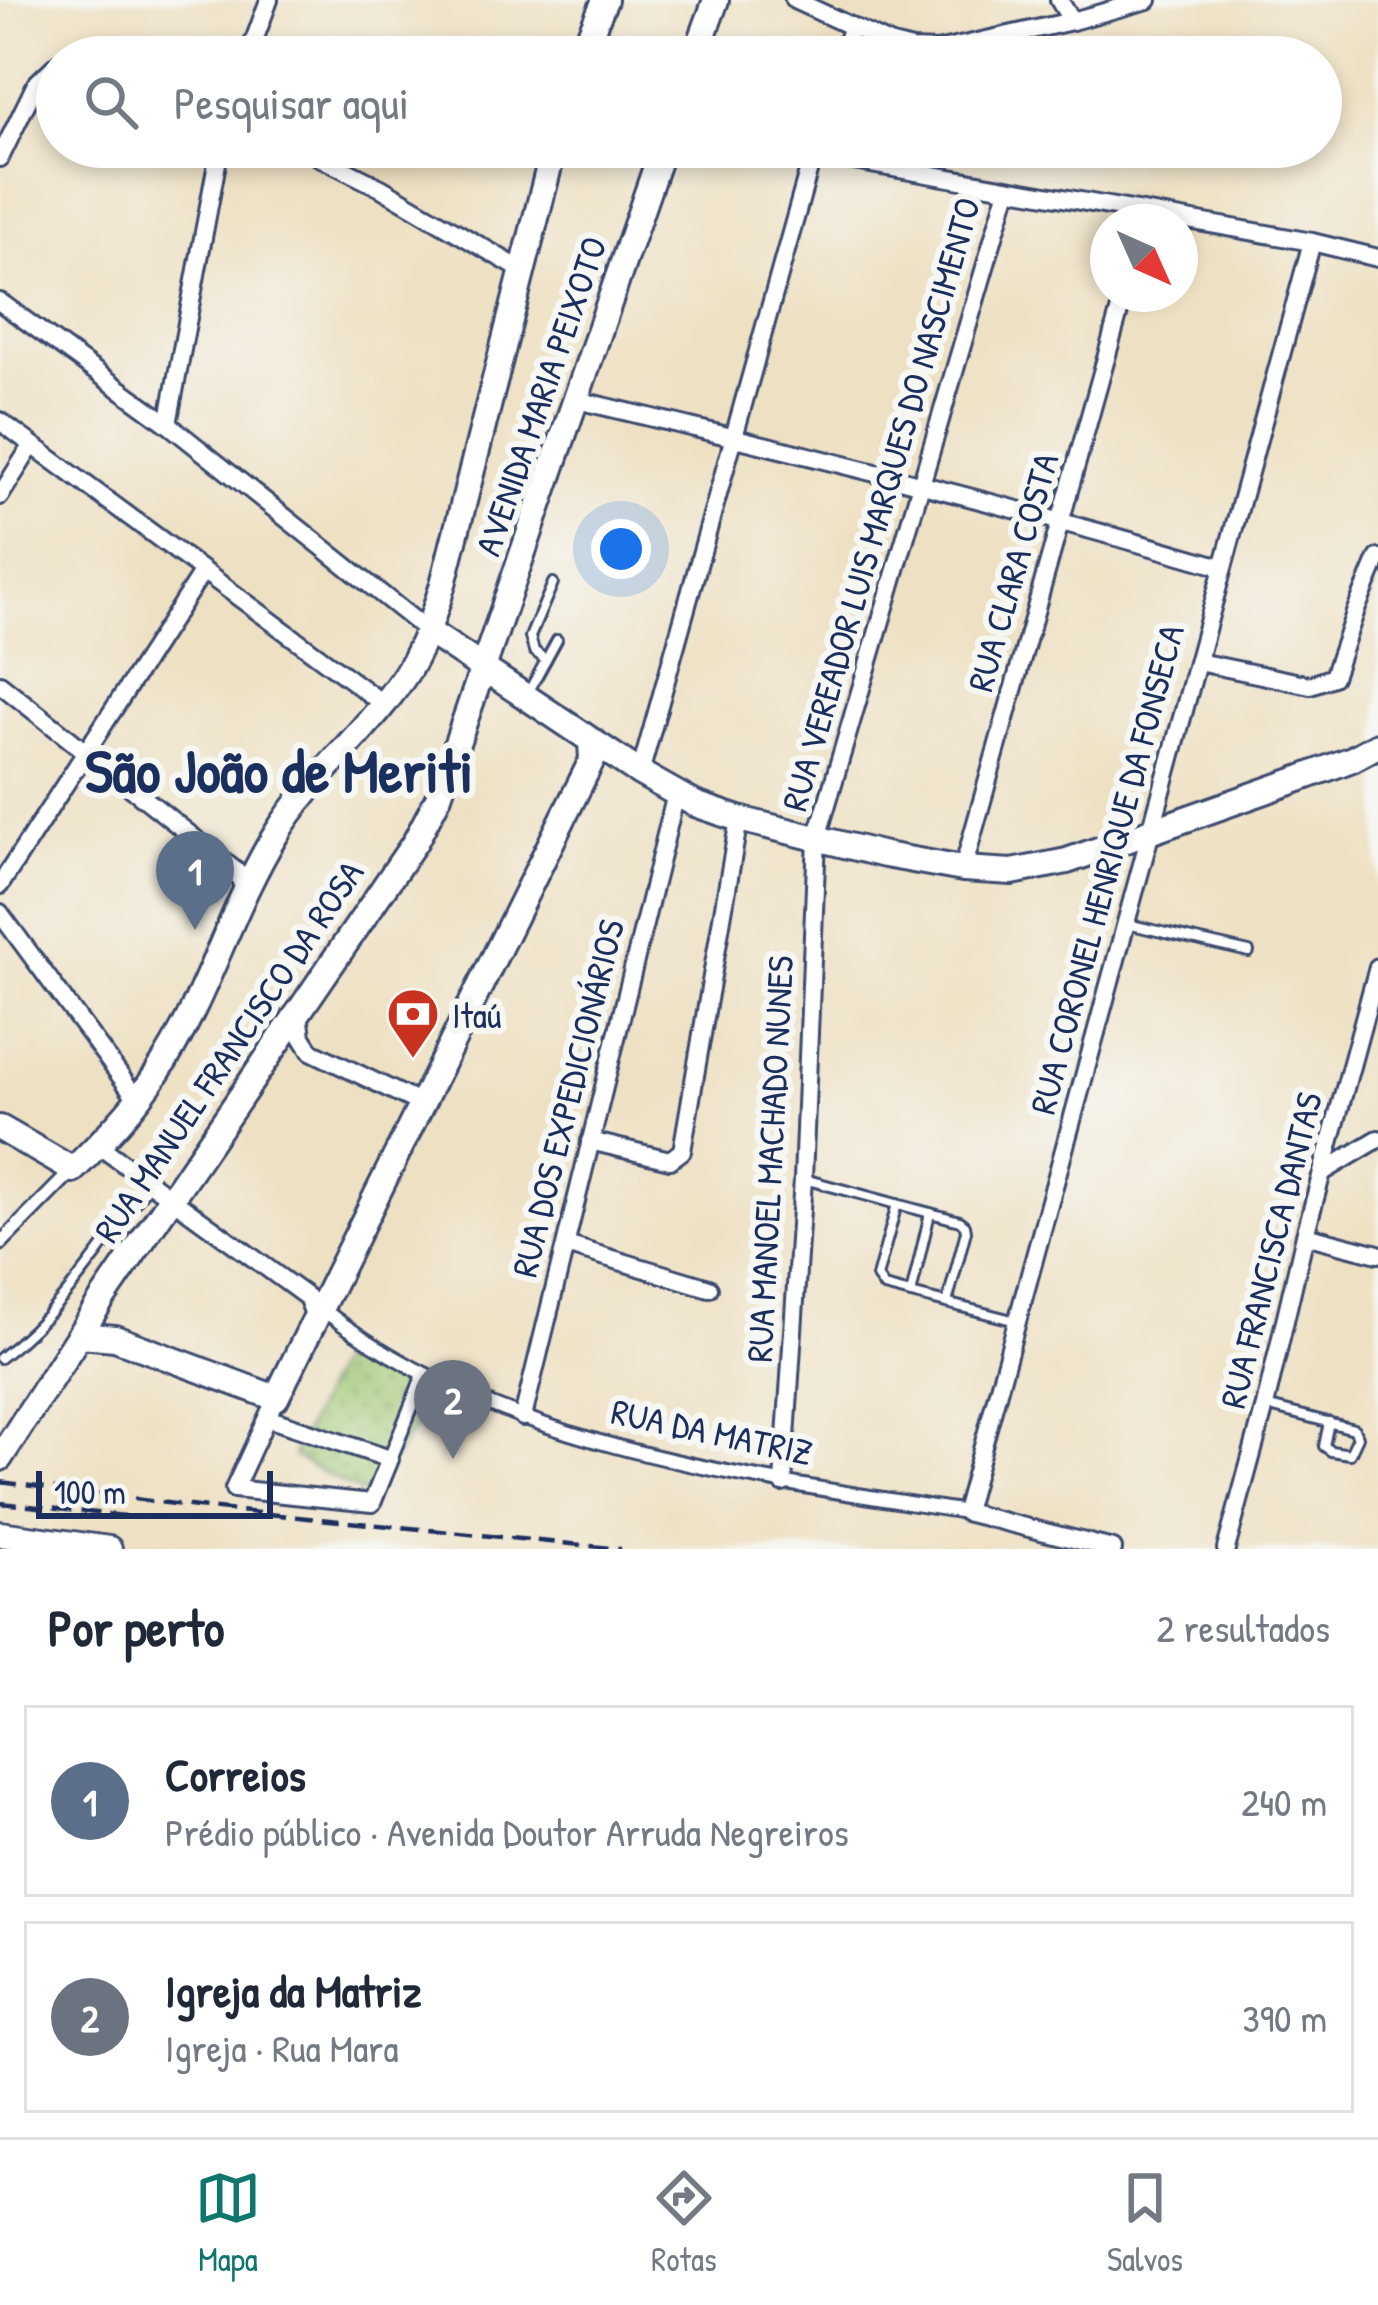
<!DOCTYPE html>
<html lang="pt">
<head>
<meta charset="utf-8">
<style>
  :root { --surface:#fff; --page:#f6f6f7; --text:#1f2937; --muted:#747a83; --line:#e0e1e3; --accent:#0f766e }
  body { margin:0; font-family:"Patrick Hand",sans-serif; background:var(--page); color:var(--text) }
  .compass { position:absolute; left:1090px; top:204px; width:108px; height:108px; border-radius:50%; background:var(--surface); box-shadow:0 6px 18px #0003; rotate:135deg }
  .scale { position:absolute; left:36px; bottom:30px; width:237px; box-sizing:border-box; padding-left:12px; border:6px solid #1b2f5e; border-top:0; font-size:33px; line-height:42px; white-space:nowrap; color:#1b2f5e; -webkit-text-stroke:9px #f6f6f2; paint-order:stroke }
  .you { position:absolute; left:621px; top:549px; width:42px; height:42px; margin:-30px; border:9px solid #fff; border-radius:50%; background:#1a73e8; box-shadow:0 0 0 18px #1a73e833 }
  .badge { display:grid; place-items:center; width:78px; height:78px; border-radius:50%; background:var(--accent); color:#fff; font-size:39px; font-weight:700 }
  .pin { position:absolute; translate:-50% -99px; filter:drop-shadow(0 3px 6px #0008) }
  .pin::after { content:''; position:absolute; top:63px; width:42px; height:36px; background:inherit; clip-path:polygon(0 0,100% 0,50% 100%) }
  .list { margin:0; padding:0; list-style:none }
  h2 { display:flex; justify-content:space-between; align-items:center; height:156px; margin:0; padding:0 48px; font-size:51px }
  h2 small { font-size:39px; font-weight:400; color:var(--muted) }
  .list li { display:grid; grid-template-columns:78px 1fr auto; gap:36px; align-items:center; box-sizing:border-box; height:192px; margin:0 24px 24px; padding:0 24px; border:3px solid var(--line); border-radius:0px }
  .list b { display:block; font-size:45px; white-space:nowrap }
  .list p { margin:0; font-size:39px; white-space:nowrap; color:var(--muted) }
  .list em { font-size:39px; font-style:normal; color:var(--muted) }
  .icon { flex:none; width:66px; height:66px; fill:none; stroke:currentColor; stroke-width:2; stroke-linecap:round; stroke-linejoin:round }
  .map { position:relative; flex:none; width:1378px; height:1549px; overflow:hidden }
  .search { position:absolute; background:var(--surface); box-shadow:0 6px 18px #0003; left:36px; right:36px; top:36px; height:132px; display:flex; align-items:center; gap:30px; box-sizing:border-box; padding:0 42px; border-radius:66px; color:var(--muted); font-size:45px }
  .sheet { height:588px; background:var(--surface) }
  nav { display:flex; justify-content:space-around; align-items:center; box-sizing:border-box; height:168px; border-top:3px solid var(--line); background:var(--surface); font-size:33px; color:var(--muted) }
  nav a { display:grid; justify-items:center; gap:6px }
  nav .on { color:var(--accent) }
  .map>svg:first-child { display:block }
  .green { fill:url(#green-dots); stroke:#5e7c68; stroke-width:3 }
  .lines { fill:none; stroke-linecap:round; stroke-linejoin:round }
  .service-casing { stroke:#3b4a6d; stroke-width:14 }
  .pedestrian-casing { stroke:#3b4a6d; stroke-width:18 }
  .minor-casing { stroke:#3b4a6d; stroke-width:22 }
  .secondary-casing { stroke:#3b4a6d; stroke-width:30 }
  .primary-casing { stroke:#3b4a6d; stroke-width:30 }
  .service { stroke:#fff; stroke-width:8 }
  .pedestrian { stroke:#fff; stroke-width:12 }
  .minor { stroke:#fff; stroke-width:16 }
  .secondary { stroke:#fff; stroke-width:24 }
  .primary { stroke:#fff; stroke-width:24 }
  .rail { stroke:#1b2f5e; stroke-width:4.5; stroke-dasharray:18 9; stroke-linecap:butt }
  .labels { text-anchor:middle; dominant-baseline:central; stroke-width:12; stroke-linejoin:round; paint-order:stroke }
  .street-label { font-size:36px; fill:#1b2f5e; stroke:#f6f6f2 }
  .poi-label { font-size:36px; fill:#1b2f5e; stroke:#f6f6f2; text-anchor:start }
  .town-label { font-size:60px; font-weight:bold; fill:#1b2f5e; stroke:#f6f6f2 }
</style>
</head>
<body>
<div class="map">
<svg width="1378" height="1549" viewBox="0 0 1378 1549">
  <defs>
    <pattern id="green-dots" width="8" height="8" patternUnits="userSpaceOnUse" patternTransform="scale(3)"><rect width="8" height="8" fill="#a0c873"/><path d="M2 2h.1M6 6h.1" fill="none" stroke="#82a362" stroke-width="1.8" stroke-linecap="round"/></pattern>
  </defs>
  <rect width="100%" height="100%" fill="#f6f6f2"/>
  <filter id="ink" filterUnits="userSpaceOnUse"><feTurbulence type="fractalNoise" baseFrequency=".00833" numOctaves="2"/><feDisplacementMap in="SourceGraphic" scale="24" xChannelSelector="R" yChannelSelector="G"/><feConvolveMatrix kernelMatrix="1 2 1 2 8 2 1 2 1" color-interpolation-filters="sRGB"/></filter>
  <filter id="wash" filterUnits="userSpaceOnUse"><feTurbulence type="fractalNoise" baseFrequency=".004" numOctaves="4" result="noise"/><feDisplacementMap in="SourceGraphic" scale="48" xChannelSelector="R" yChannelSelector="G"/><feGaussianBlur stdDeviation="2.7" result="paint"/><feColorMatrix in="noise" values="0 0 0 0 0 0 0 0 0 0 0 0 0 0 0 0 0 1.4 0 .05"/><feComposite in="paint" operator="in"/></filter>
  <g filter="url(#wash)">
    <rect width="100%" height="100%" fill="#eee0c2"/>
    <polygon class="green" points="341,1354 433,1401 367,1496 293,1456"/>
  </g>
  <g filter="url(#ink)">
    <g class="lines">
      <g class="service-casing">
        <g id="service">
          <polyline points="546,660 534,651 530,637 553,583"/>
          <polyline points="529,691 557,640"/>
          <polyline points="1127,924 1249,952"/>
          <polyline points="804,1179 960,1221 965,1225 966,1231 947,1303"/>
          <polyline points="897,1204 877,1277 884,1287 1016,1321"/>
          <polyline points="911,1294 930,1213"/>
          <path d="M0 1358C61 1312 103 1245 148 1185"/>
          <polyline points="1266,1406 1354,1429 1358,1437 1350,1454 1331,1451 1324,1446 1329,1422"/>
        </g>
      </g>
      <g class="pedestrian-casing">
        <g id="pedestrian">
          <polyline points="0,1244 72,1171"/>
          <path d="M322 1309C504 1450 745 1476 965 1512"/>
          <polyline points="390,1459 424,1375"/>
        </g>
      </g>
      <g class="minor-casing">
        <g id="minor">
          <polyline points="794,0 892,45 912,50 937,51 1072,21 1148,0"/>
          <polyline points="1059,0 1072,21"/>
          <polyline points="71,57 84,54 107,57"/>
          <polyline points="248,57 269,0"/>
          <polyline points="842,57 851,28"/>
          <polyline points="299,147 381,188 523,271"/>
          <polyline points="775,147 1312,242 1378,258"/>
          <polyline points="0,158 36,84 57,64"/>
          <polyline points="0,302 168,424 429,632"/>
          <path d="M577 400C794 451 1009 505 1222 567"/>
          <polyline points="0,421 382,703"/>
          <polyline points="168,424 220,147"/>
          <polyline points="0,496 32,445"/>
          <polyline points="1198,662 1310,685 1333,677 1356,610 1378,558"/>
          <polyline points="0,684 236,871 245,891"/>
          <polyline points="640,773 815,147"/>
          <polyline points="963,869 1124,294"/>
          <polyline points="0,885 203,571"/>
          <polyline points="0,913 138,1100"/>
          <polyline points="299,1013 302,1037 311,1051 423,1105"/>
          <polyline points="590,1141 670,1160 682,1151 739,819"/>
          <polyline points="98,1145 307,1297 316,1319"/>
          <polyline points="1323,1172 1378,1139"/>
          <polyline points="1305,1235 1378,1254"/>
          <polyline points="566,1245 709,1288"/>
          <polyline points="523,1417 676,794"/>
          <polyline points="267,1418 390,1459 372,1503 234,1489 276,1398"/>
          <polyline points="783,1483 803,1179 817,838 1008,189"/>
          <polyline points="1113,1549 965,1512 1312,242"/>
          <polyline points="1226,1549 1265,1406 1305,1235 1378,967"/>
        </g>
      </g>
      <g class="secondary-casing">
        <g id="secondary">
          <polyline points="580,57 605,0"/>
          <polyline points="695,57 716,0"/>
          <polyline points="429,632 640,773 695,804 739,819 885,855 963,869 1012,872 1067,861 1302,778 1352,759 1378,745"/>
          <path d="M0 1128 73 1170C103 1140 134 1109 157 1073 207 999 229 910 276 834 313 774 371 729 409 669 425 642 434 614 443 584L554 147"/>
          <polyline points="80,1335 115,1338 276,1398 592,760 591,741"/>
          <polyline points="0,1458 101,1301 415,842 438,798 663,147"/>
        </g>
      </g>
      <g class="primary-casing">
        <polyline id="primary" points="0,1534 109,1549"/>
      </g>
      <use href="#service" class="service"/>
      <use href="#pedestrian" class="pedestrian"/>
      <use href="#minor" class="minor"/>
      <use href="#secondary" class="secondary"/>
      <use href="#primary" class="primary"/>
      <g class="rail">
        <polyline points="0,1482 198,1507 621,1549"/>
        <polyline points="0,1503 135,1517"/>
      </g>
    </g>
  </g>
  <defs>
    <g id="bank-pin" transform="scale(2.7)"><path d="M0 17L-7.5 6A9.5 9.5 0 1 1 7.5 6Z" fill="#c8321e" stroke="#f6f6f2"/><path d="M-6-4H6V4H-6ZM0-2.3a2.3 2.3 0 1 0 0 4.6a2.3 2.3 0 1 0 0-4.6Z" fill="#fff"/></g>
  </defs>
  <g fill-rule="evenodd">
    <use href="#bank-pin" x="413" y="1014"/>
  </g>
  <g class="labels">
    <g class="street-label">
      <text transform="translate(540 396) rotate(-71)">AVENIDA MARIA PEIXOTO</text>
      <text transform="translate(880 504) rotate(-74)">RUA VEREADOR LUIS MARQUES DO NASCIMENTO</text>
      <text transform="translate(1012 572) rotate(-74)">RUA CLARA COSTA</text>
      <text transform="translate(1106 869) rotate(-75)">RUA CORONEL HENRIQUE DA FONSECA</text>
      <text transform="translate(228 1051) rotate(-56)">RUA MANUEL FRANCISCO DA ROSA</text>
      <text transform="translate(567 1098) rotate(-76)">RUA DOS EXPEDICIONÁRIOS</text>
      <text transform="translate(769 1159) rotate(-87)">RUA MANOEL MACHADO NUNES</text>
      <text transform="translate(1270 1250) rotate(-76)">RUA FRANCISCA DANTAS</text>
      <text transform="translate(712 1431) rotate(12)">RUA DA MATRIZ</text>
    </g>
    <g class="poi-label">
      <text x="452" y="1014">Itaú</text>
    </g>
    <g class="town-label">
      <text x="279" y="770">São João de Meriti</text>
    </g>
  </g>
</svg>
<svg class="compass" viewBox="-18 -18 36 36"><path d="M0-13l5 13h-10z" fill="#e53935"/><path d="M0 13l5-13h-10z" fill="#747a83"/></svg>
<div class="scale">100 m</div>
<div class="you"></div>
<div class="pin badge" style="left:195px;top:930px;background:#5c6f8a">1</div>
<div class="pin badge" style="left:453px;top:1459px;background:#6b7280">2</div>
<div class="search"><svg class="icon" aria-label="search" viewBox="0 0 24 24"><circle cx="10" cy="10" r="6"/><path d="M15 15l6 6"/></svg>Pesquisar aqui</div>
</div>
<section class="sheet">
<h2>Por perto<small>2 resultados</small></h2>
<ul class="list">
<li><span class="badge" style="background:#5c6f8a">1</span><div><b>Correios</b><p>Prédio público · Avenida Doutor Arruda Negreiros</p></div><em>240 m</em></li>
<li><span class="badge" style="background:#6b7280">2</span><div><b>Igreja da Matriz</b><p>Igreja · Rua Mara</p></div><em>390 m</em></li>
</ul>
</section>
<nav>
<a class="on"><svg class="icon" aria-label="map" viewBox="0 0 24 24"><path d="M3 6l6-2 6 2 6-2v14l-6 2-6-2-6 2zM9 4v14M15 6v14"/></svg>Mapa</a>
<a><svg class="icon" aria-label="directions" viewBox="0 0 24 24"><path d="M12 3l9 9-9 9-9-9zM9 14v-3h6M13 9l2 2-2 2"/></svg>Rotas</a>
<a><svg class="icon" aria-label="saved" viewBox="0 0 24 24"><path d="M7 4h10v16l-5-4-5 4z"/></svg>Salvos</a>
</nav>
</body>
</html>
